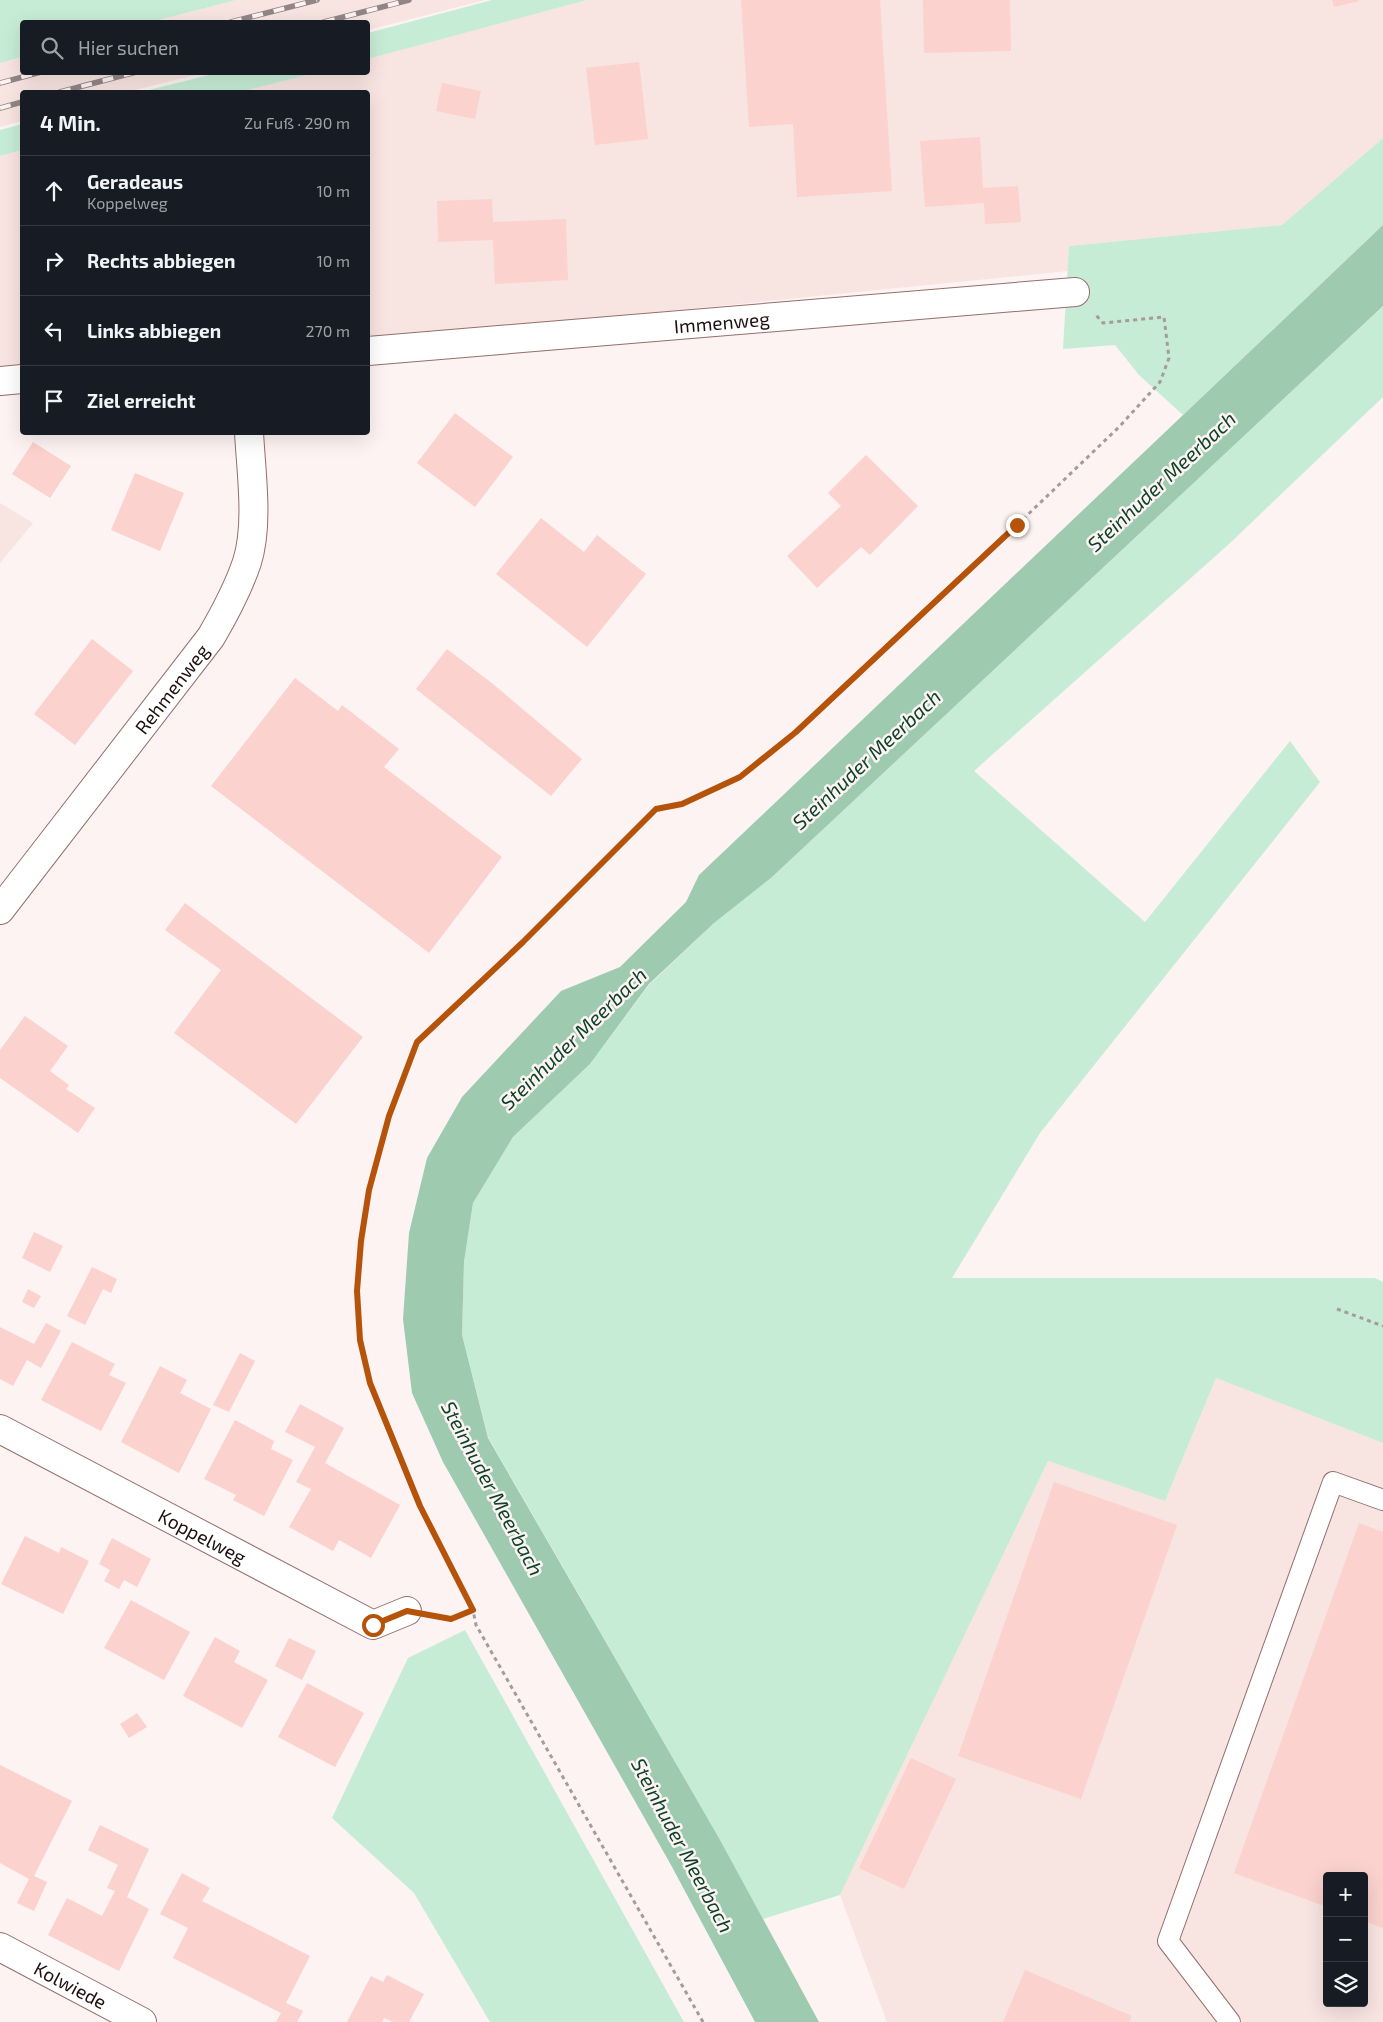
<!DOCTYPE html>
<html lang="de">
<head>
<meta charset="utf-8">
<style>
  :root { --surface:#171b24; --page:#20242c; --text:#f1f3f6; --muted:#9ea1a6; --line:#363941 }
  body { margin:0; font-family:"Exo 2",sans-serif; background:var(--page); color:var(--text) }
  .controls { position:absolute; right:15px; bottom:15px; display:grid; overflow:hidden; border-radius:5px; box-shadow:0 5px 20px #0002 }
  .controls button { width:45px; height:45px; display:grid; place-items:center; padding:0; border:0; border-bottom:1px solid var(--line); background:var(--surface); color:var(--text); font:25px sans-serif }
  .stop { position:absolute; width:15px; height:15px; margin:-11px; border:4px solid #b45309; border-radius:50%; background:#fff }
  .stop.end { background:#b45309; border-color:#fff; box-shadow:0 1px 5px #0008 }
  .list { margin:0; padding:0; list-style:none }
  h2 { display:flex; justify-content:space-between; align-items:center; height:65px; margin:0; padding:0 20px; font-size:21px }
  h2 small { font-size:16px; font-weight:400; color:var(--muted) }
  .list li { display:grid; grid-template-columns:32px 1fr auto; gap:15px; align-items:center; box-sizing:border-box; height:70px; padding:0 20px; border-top:1px solid var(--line) }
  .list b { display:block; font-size:19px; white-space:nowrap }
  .list p { margin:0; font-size:16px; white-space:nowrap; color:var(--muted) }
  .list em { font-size:16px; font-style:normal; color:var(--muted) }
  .icon { flex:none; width:28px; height:28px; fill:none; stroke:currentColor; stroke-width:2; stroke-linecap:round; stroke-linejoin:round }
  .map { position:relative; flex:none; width:1383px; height:2022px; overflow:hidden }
  .search { position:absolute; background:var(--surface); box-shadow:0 5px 20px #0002; left:20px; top:20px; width:350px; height:55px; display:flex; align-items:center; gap:12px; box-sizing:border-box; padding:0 18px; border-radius:5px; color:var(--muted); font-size:19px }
  .panel { position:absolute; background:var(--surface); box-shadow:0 5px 20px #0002; left:20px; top:90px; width:350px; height:345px; border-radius:5px }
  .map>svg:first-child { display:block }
  .built { fill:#f8e4e1; fill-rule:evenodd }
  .green { fill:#c7ecd6 }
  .water { fill:#9ecab0 }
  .building { fill:#fbd2cd }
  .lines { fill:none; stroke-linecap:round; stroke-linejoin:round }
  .lane-casing { stroke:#936f6b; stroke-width:22 }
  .street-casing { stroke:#936f6b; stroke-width:30 }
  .path { stroke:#a59b9a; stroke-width:3; stroke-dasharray:4 4; stroke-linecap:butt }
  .lane { stroke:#fff; stroke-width:20 }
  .street { stroke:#fff; stroke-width:28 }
  .rail-casing { stroke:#918685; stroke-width:5.5 }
  .rail { stroke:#fcf3f2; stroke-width:4; stroke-dasharray:11; stroke-linecap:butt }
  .route { stroke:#b45309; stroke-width:6 }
  .labels { text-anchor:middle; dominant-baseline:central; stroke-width:5; stroke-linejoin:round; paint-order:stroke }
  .street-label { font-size:19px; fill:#1c0f0e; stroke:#fcf3f2 }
  .water-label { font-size:20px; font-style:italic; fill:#0c422a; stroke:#fcf3f2 }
</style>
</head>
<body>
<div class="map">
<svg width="1383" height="2022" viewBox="0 0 1383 2022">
  <rect width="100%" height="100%" fill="#fcf3f2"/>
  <g class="built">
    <polygon points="236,0 485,0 368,30 368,22 151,22"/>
    <polygon points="587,0 1383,0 1383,138 1282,225 1069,246 1068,271 538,324 368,337 368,92 240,92 315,73 368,72 368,59"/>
    <polygon points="22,57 22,72 204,73 126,92 22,92 22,121 0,127 0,63"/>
    <polygon points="22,150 22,364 0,366 0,156"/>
    <polygon points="0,503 33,523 0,563"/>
    <path d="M1216 1378 1383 1443V2022H887L840 1895 1048 1461 1165 1501ZM1327 1876H1364V2003H1327Z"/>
  </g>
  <g class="green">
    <polygon points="0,0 236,0 151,22 22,22 22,57 0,63"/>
    <polygon points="492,0 587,0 368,59 368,33"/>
    <polygon points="217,73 217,72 315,73 240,92 141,92"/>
    <polygon points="22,124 22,150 0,156 0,130"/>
    <polygon points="1383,138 1383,225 1183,415 1139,375 1115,345 1063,349 1069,246 1282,225"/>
    <polygon points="1383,306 1383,397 1229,544 974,771 1145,922 1290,741 1320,782 1040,1133 952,1278 1375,1278 1383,1282 1383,1443 1216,1378 1165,1501 1048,1461 840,1895 763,1919 719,1838 488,1437 462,1335 464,1262 473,1203 513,1137 590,1064 649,985 714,923 771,878"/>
    <polygon points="465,1630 684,2022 490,2022 414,1893 332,1818 408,1658"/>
  </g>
  <polygon class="water" points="1383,225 1383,306 771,878 714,923 649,984 590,1064 513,1137 473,1203 464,1262 462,1335 488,1438 719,1838 819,2022 755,2022 671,1865 443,1462 412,1393 403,1319 409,1233 427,1158 462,1097 561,991 620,967 686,902 699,875"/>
  <g class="building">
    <polygon points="741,0 880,0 892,191 797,197 793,124 749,127"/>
    <polygon points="923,0 1010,0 1011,51 924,53"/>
    <polygon points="1332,0 1359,0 1359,1 1334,7"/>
    <polygon points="639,62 648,139 595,145 586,68"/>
    <polygon points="442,83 481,91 475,119 436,111"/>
    <polygon points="980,137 983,188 1018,186 1021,222 985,224 984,203 925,207 920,141"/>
    <polygon points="492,199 493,222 566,219 568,280 495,284 493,240 438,242 437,201"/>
    <polygon points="455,413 513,457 475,507 417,463"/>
    <polygon points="33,442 71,466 50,498 12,474"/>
    <polygon points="866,455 918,506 870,555 861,547 817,588 787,556 841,506 828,493"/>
    <polygon points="135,473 184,493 160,551 111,530"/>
    <polygon points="541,518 584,552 597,535 646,574 587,647 496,574"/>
    <polygon points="92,639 133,671 75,745 34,714"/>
    <polygon points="447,649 493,684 582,759 551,796 416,689"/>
    <polygon points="295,678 338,711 342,705 399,749 384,767 502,857 429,953 211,786"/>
    <polygon points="185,903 363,1037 296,1124 174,1033 221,970 165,930"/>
    <polygon points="25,1016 68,1046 50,1071 69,1085 66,1089 95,1108 78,1133 0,1078 0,1050"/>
    <polygon points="34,1232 63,1246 50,1272 22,1258"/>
    <polygon points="92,1267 117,1279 111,1293 103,1289 85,1325 67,1316"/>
    <polygon points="28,1289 41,1296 34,1308 22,1302"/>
    <polygon points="46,1323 61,1331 41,1368 27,1360 13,1386 0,1379 0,1327 34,1344"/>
    <polygon points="72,1342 115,1364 109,1375 126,1383 101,1431 41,1400"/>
    <polygon points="240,1353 255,1361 229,1412 213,1405"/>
    <polygon points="160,1366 187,1380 180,1393 211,1409 179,1473 121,1442"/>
    <polygon points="300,1404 344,1428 325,1463 400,1505 371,1558 339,1540 333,1551 289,1527 311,1489 296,1482 315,1447 285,1432"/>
    <polygon points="235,1420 274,1441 271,1449 293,1460 264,1516 233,1500 236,1495 204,1479"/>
    <polygon points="1054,1482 1177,1525 1081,1799 958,1756"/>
    <polygon points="1359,1523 1383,1532 1383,1928 1364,1921 1364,1876 1327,1876 1327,1907 1234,1873"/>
    <polygon points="25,1536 59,1553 61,1547 89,1561 63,1614 1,1584"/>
    <polygon points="112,1538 151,1559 137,1587 124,1580 119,1589 104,1581 110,1570 99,1564"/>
    <polygon points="131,1600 190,1632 164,1680 104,1648"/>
    <polygon points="215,1637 240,1651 234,1662 268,1680 242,1728 183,1696"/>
    <polygon points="289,1638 316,1651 302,1680 275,1666"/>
    <polygon points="307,1683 364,1713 335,1767 278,1737"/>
    <polygon points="137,1713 147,1727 129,1738 120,1724"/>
    <polygon points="911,1758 956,1779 904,1889 859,1868"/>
    <polygon points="0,1765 72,1801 34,1876 47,1882 34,1911 17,1903 29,1879 0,1863"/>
    <polygon points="100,1825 149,1849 127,1897 149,1909 119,1971 48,1935 67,1898 102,1916 115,1891 107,1888 118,1865 88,1850"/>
    <polygon points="182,1873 210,1888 202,1901 310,1956 286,2003 303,2011 297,2022 276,2022 281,2013 173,1958 188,1928 160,1914"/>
    <polygon points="1025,1970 1132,2016 1129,2022 1003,2022"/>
    <polygon points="387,1975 424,1994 409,2022 393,2022 384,2018 382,2022 347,2022 371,1976 383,1982"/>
  </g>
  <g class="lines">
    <g class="lane-casing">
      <polyline id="lane" points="1230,2022 1168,1941 1333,1482 1383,1500"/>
    </g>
    <g class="street-casing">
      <g id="street">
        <path id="s1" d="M368 351 1075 292"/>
        <polyline points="0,381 22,379"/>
        <path id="s2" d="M0 910 211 637C225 613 238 589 247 562 259 524 251 472 249 432"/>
        <path id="s3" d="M0 1429 373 1625 407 1611"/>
        <path id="s4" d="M0 1947 142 2022"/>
      </g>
    </g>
    <g class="path">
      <polyline points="1337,1309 1383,1326"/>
      <polyline points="437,1617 451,1619 473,1610"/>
      <polyline points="703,2022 476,1625 473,1610 420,1506 370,1383 360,1339 357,1291 361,1241 369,1190 389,1116 417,1042 523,942 656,809 682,804 740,777 795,732 1017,525 1119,427 1160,382 1169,358 1164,317 1103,323 1096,315"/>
    </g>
    <use href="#lane" class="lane"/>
    <use href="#street" class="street"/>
    <g class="rail-casing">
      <g id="rail">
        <polyline points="231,22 317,0"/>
        <polyline points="324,22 409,0"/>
        <polyline points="0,83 41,72"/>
        <polyline points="60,92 136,72"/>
        <polyline points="0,108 22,102"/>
      </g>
    </g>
    <use href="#rail" class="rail"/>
  </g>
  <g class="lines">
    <polyline class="route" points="373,1625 407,1611 451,1619 473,1610 420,1506 370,1383 360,1340 357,1291 361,1241 369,1190 389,1116 417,1042 523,942 656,809 682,804 740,777 796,732 1017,525"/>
  </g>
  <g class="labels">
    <g class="street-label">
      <text stroke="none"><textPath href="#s1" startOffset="355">Immenweg</textPath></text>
      <text stroke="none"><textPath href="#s2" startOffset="280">Rehmenweg</textPath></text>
      <text stroke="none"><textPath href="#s3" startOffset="229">Koppelweg</textPath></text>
      <text stroke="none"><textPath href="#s4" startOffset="80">Kolwiede</textPath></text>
    </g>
    <g class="water-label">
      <text transform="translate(1161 481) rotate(-43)">Steinhuder Meerbach</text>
      <text transform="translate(866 759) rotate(-43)">Steinhuder Meerbach</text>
      <text transform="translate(573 1038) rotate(-44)">Steinhuder Meerbach</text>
      <text transform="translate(493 1488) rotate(62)">Steinhuder Meerbach</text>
      <text transform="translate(683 1845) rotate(62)">Steinhuder Meerbach</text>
    </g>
  </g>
</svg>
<div class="controls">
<button>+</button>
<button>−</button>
<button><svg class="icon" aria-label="layers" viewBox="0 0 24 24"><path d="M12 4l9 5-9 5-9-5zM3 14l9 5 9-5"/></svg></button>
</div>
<div class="stop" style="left:373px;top:1625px"></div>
<div class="stop end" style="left:1017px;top:525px"></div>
<div class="search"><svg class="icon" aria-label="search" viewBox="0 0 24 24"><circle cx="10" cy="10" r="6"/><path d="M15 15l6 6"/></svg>Hier suchen</div>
<section class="panel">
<h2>4 Min.<small>Zu Fuß · 290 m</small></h2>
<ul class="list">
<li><svg class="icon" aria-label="ahead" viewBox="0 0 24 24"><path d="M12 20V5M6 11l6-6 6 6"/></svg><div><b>Geradeaus</b><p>Koppelweg</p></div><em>10 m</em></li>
<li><svg class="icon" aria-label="right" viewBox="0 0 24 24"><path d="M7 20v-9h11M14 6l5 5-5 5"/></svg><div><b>Rechts abbiegen</b></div><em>10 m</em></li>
<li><svg class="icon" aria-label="left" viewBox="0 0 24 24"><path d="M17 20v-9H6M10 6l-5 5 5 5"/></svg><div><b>Links abbiegen</b></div><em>270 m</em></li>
<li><svg class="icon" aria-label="arrive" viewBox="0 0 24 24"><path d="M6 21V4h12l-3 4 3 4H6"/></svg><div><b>Ziel erreicht</b></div></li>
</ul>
</section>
</div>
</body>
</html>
